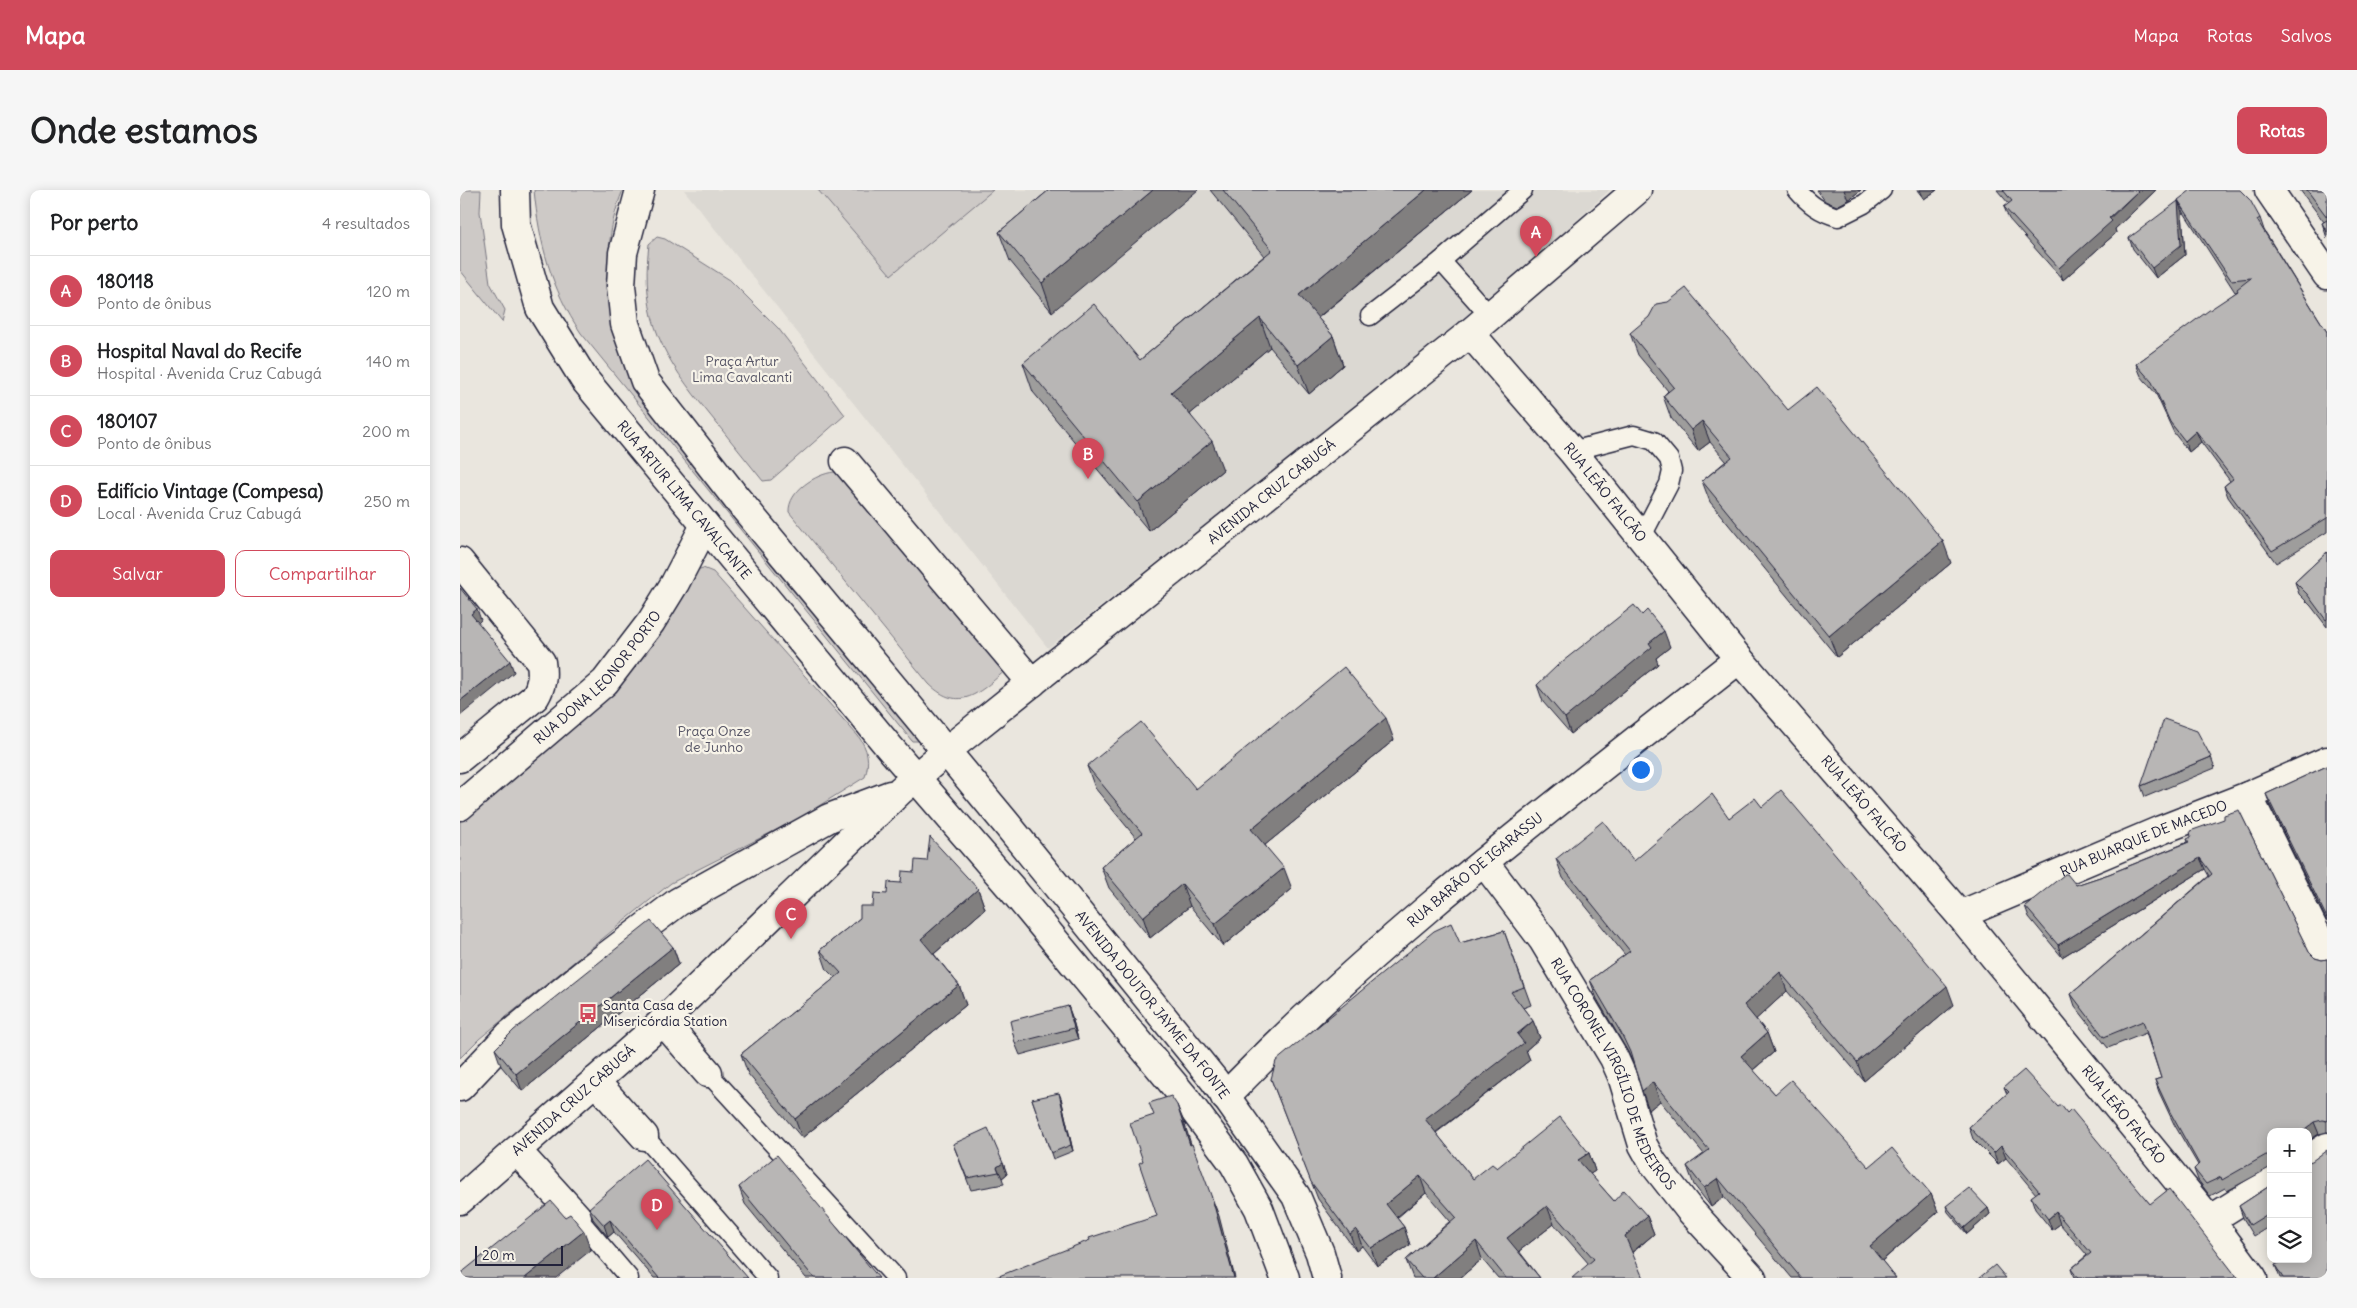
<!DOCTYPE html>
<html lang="pt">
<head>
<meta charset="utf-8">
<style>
  :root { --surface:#fff; --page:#f6f6f6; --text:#202124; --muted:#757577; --line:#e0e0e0; --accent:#d1495b }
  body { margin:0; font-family:Delius,sans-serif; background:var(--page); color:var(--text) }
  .controls { position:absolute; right:15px; bottom:15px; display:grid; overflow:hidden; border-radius:10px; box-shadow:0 2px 12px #0003 }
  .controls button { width:45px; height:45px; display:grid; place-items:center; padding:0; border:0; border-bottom:1px solid var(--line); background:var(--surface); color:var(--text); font:25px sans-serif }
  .scale { position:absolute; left:15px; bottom:12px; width:88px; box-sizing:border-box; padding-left:5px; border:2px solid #22223b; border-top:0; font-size:14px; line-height:18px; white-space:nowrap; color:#22223b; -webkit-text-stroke:4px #f7f3e8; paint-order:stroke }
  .you { position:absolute; left:1180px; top:579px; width:18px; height:18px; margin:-12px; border:4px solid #fff; border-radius:50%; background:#1a73e8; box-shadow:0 0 0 8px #1a73e833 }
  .badge { display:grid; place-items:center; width:32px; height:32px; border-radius:50%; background:var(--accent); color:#fff; font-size:16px; font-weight:700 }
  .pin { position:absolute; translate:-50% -41px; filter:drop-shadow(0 1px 2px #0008) }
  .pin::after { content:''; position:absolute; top:26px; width:18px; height:15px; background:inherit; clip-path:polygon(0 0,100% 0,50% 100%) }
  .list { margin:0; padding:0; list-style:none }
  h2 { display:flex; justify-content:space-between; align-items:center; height:65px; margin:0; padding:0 20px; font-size:21px }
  h2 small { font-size:16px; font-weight:400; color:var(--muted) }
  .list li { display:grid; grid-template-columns:32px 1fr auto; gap:15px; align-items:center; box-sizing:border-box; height:70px; padding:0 20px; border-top:1px solid var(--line) }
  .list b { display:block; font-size:19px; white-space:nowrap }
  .list p { margin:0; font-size:16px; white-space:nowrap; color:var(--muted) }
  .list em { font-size:16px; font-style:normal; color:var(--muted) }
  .actions { display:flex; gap:10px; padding:15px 20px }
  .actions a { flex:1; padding:11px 0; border:1px solid var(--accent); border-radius:10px; text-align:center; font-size:18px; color:var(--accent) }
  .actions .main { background:var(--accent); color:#fff }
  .icon { flex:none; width:28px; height:28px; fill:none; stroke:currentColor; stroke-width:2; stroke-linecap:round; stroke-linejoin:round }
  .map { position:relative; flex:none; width:1867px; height:1088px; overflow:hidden; border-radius:10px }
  header { display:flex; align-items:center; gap:30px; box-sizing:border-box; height:70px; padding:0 25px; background:var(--accent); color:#fff }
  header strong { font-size:24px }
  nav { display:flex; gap:28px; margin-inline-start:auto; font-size:18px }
  .intro { display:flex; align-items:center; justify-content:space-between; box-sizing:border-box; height:120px; padding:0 30px }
  h1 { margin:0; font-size:35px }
  .button { padding:12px 22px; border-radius:10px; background:var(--accent); color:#fff; font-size:18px; font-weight:700 }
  main { display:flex; gap:30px; padding:0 30px }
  aside { flex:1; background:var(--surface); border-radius:10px; box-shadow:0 2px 12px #0003 }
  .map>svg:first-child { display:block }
  .built { fill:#dbd8d2 }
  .green { fill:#cdc9c6; stroke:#787680 }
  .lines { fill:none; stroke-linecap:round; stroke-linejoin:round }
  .service-casing { stroke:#22223b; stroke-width:21 }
  .minor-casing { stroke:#22223b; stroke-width:31 }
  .secondary-casing { stroke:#22223b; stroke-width:31 }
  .primary-casing { stroke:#22223b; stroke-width:31 }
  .service { stroke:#f7f3e8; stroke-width:18 }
  .minor { stroke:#f7f3e8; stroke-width:28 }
  .secondary { stroke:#f7f3e8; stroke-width:28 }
  .primary { stroke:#f7f3e8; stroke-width:28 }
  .wall { fill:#9e9d9c; stroke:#22223b }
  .shaded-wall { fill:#817f7f; stroke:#22223b }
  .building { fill:#b8b6b5; stroke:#22223b }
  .labels { text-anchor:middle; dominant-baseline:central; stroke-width:4.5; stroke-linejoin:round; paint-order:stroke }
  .park-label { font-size:14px; fill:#555465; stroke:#f7f3e8 }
  .street-label { font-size:14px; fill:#22223b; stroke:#f7f3e8 }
  .poi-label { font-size:14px; fill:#22223b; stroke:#f7f3e8; text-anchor:start }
</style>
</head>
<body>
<header>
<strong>Mapa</strong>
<nav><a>Mapa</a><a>Rotas</a><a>Salvos</a></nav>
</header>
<div class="intro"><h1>Onde estamos</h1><a class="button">Rotas</a></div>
<main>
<aside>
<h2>Por perto<small>4 resultados</small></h2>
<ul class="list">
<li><span class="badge">A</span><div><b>180118</b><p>Ponto de ônibus</p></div><em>120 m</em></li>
<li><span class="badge">B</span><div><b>Hospital Naval do Recife</b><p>Hospital · Avenida Cruz Cabugá</p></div><em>140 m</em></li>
<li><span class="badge">C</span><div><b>180107</b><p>Ponto de ônibus</p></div><em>200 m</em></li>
<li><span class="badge">D</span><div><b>Edifício Vintage (Compesa)</b><p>Local · Avenida Cruz Cabugá</p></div><em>250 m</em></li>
</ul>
<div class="actions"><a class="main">Salvar</a><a>Compartilhar</a></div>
</aside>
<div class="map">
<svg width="1867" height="1088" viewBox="0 0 1867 1088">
  <rect width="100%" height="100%" fill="#eae6de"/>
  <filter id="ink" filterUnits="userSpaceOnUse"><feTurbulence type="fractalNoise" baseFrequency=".02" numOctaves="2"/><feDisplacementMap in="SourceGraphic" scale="10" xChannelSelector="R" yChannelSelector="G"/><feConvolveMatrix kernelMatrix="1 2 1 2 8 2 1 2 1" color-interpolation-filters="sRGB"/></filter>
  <g filter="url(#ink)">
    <polygon class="built" points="224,0 1150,0 1017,120 588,458"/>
    <g class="green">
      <polygon points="0,0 21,0 20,22 30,93 45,120 42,132 0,80"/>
      <path d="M74 0H163C146 41 146 81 152 125L461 548 460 551H452L121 143C91 99 79 52 74 0Z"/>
      <polygon points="358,0 533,0 431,85"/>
      <path d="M197 47 205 49 270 90 318 138 385 225 311 290 303 291C285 269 268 247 250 225 203 167 180 130 189 54Z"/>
      <path d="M374 282 386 283 546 480C520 502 500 524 469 494L329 322C328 301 356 284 374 282Z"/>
      <path d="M243 378 253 382 398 546C408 559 410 571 405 587L338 629 211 693 19 849 0 868V630L152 504 207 417 236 380Z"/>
    </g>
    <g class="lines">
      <g class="service-casing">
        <g id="service">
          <path d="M1337 0C1349 14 1360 22 1378 27L1404 14 1422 0"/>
          <polyline points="981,71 1063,0"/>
          <polyline points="910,126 981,71 1030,126"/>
          <polyline points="1112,261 1174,245 1194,251 1209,269 1212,281 1209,294 1182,346"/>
          <polyline points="248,883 436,1088"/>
          <polyline points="184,946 308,1088"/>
          <polyline points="117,1027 169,1088"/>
        </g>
      </g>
      <g class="minor-casing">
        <g id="minor">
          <polyline points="1809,0 1867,85"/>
          <path id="s1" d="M1010 143 1112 261 1279 469 1500 725 1750 1030 1793 1088"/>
          <polyline points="385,271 572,493"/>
          <path d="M0 372 81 472C83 486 82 495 75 507L0 568"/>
          <polyline points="1788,606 1867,766"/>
          <path id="s2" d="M1024 672 1083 750 1154 868 1162 886 1183 955 1193 973 1229 1019 1292 1088"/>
          <path id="s3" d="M1500 725 1701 640 1788 606 1867 571"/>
          <polyline points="203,831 248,883"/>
          <polyline points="135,891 184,946"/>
          <path id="s4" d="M765 907C920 745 1104 608 1279 469"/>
          <polyline points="57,961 117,1027"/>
          <polyline points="1848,969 1867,957"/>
          <polyline points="1750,1030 1811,992"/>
        </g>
      </g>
      <g class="secondary-casing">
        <g id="secondary">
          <path id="s5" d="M55 0 56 34 80 118 124 189 430 558 552 699 725 908 774 974 799 1019 825 1088"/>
          <path id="s6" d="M180 0 163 63 161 96 165 134 185 191 277 309 545 632 754 890 836 1006 860 1063 867 1088"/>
          <path id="s7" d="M0 616 145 492 191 432 215 393 245 335"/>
        </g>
      </g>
      <g class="primary-casing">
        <g id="primary">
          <polyline points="0,897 49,845 131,778 218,712 369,628 430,605"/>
          <path id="s8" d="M0 1010 199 835 441 600 495 554 1010 143 1177 0"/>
        </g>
      </g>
      <use href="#service" class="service"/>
      <use href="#minor" class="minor"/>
      <use href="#secondary" class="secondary"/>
      <use href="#primary" class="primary"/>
    </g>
    <g class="wall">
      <polygon points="589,0 592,122 550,71 539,42"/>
      <polygon points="750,0 1012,0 858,128 873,146 883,175 849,204 810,157 730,224 763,280 689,341 573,202 563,173 680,170 804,66"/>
      <polygon points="1357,0 1401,0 1388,10 1377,16 1365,11"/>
      <polygon points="1457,0 1477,0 1464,9"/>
      <polygon points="1537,0 1696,0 1655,39 1656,43 1603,90 1549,29 1544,17 1549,14"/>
      <polygon points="1840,0 1867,0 1867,48 1862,33 1864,32"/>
      <polygon points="1718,10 1800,28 1804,40 1867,142 1867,342 1816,373 1768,307 1764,296 1770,291 1741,252 1729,262 1714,243 1696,204 1681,186 1676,174 1778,101 1775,102 1723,21"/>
      <polygon points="1722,22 1725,65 1696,88 1673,59 1669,48"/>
      <polygon points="1170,143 1328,220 1491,373 1377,467 1250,312 1242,291 1266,271 1250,252 1238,261 1211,228 1203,206 1208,201 1178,165"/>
      <polygon points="1867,362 1867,437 1851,416 1839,404 1835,392"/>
      <polygon points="1182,425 1210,457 1196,468 1198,474 1111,544 1083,512 1077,495"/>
      <polygon points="934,550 805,655 832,699 763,756 730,716 690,748 649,698 641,677 676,648 635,598 627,576 736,599"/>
      <polygon points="1751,567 1755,578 1685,607 1681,596"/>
      <polygon points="1867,576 1867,731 1810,615 1806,604"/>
      <polygon points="1302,617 1494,815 1404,891 1327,801 1296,829 1307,843 1314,862 1293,880 1315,904 1409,977 1471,1004 1478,1022 1422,1071 1436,1088 1332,1088 1264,1007 1251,1017 1234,995 1227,976 1244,964 1200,911 1189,920 1173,873 1168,862 1137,809 1130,790 1165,765 1103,688 1096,669 1174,671 1269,628"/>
      <polygon points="1727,649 1855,768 1862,770 1867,769 1867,942 1859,944 1811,942 1811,977 1767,1001 1765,998 1750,1006 1738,990 1734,979 1738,975 1714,934 1699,902 1695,890 1701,888 1686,843 1648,858 1615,816 1611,804 1749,686 1745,679 1602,767 1569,727 1565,716 1616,695 1649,684 1728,652"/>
      <polygon points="454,682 518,699 525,719 474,764 499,795 506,815 342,948 288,884 281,864 375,788 367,780 360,760 400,728 413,716"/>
      <polygon points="1044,741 1071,815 1063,818 1073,831 1080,848 1066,860 1070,870 976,943 1013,989 1037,978 1129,963 1135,981 1130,984 1154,1011 1187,1026 1194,1044 1172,1063 1129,1074 1094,1034 1059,1061 1080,1088 1038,1088 1022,1069 1000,1088 953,1088 946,1070 990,1031 966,1003 937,1028 944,1037 950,1055 917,1076 902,1056 896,1061 858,1009 811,889 1000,753"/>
      <polygon points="213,757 219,774 62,901 41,876 35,859"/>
      <polygon points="608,816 612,827 618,849 560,865 555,853"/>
      <polygon points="1544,897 1598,917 1607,923 1690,1014 1779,1088 1614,1088 1611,1079 1627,1065 1600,1034 1592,1040 1575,1019 1571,1007 1576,1004 1546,968 1538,974 1513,949 1509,937 1547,904"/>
      <polygon points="601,908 613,961 593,969 572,909"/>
      <polygon points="493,954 543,973 547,984 542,988 544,994 511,1000"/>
      <polygon points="1811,995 1811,1037 1810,1036 1794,1046 1783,1028 1779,1016"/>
      <polygon points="279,997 419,1088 346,1088 285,1014"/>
      <polygon points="1486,1016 1528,1018 1530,1024 1507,1044 1488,1022"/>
      <polygon points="129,1018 288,1088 194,1088 154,1042 148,1047 133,1029"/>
      <polygon points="1815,1075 1867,1088 1820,1088"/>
    </g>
    <g class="shaded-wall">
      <polygon points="693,0 738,0 592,122 582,93"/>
      <polygon points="966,0 1012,0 850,134 839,105"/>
      <polygon points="1384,0 1401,0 1388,10"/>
      <polygon points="1460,0 1477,0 1464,9"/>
      <polygon points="1679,0 1696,0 1655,39 1656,43 1603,90 1599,78"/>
      <polygon points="1718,11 1722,22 1725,65 1696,88 1692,78"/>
      <polygon points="800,128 810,157 722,231 711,202"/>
      <polygon points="873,146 883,175 849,204 838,175"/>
      <polygon points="1242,231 1250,252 1238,261 1231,240"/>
      <polygon points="1736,241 1741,252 1729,262 1725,251"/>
      <polygon points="752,251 763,280 689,341 678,312"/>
      <polygon points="1483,351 1491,373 1377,467 1369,446"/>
      <polygon points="17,419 21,430 15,436 11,424"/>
      <polygon points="1204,441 1210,457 1196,468 1198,474 1111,544 1105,528 1189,453"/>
      <polygon points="50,471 54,482 0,526 0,511"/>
      <polygon points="926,528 934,550 799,660 791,639"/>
      <polygon points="1740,668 1745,679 1602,767 1598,755"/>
      <polygon points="824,678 832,699 763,756 755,734"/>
      <polygon points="722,694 730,716 690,748 683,727"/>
      <polygon points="518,699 525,719 468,769 461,749"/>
      <polygon points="213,757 219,774 62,901 56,884"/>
      <polygon points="1320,782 1327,801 1291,834 1284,815"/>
      <polygon points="499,795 506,815 342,948 335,929"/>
      <polygon points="1487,796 1494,815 1404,891 1397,872"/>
      <polygon points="608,816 612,827 618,849 614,838"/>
      <polygon points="1073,831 1080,848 1066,860 1070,870 971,946 965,929"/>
      <polygon points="1307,843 1314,862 1288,884 1281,866"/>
      <polygon points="1193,892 1200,911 1189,920 1182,901"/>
      <polygon points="599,903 601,908 613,961 611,955"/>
      <polygon points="717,915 724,932 737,973 730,955"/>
      <polygon points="1854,932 1859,944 1848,951 1848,942 1841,942"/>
      <polygon points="1541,956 1546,968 1538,974 1534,963"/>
      <polygon points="1129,963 1135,981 1124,988 1118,970"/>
      <polygon points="543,973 547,984 542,988 537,977"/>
      <polygon points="960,986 966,1003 932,1031 926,1014"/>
      <polygon points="1258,988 1264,1007 1251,1017 1244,998"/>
      <polygon points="1471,1004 1478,1022 1417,1075 1410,1056"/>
      <polygon points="752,1008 759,1026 775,1088 774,1088"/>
      <polygon points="1087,1016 1094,1034 1054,1065 1047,1048"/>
      <polygon points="1528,1018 1530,1024 1507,1044 1504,1038"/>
      <polygon points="1596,1022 1600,1034 1592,1040 1588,1029"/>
      <polygon points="1187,1026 1194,1044 1171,1063 1165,1046"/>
      <polygon points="150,1030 154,1042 148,1047 144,1035"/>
      <polygon points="944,1037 950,1055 917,1076 911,1058"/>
      <polygon points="896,1039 902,1056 896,1061 890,1044"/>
      <polygon points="124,1041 131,1060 96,1088 65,1088"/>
      <polygon points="1016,1051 1022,1069 1000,1088 973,1088"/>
    </g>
    <g class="building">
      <polygon points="589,0 693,0 582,93 539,42"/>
      <polygon points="763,0 966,0 839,105 873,146 838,175 800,128 711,202 752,251 678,312 563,173 634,114 680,170 812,60"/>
      <polygon points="1543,0 1679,0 1649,28 1652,31 1599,78 1544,17 1552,11"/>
      <polygon points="1731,0 1780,0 1790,10 1800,28 1797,30 1867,142 1867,328 1812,361 1764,296 1773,289 1736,241 1725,251 1710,232 1692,192 1676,174 1748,121 1778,101 1777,99 1791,88 1771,90 1718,10"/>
      <polygon points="1847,0 1867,0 1867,27"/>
      <polygon points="1718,11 1721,55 1692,78 1669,48"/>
      <polygon points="1867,30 1867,42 1862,33"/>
      <polygon points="1226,98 1328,220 1357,197 1483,351 1369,446 1242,291 1272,267 1242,231 1231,240 1203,206 1214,197 1170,143 1189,127 1196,114 1208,112"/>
      <polygon points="1867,362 1867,429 1866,430 1847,404 1835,392"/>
      <polygon points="0,398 17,419 11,424 50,471 0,511"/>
      <polygon points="1174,415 1182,425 1187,420 1204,441 1189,453 1192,457 1105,528 1077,495 1098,475"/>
      <polygon points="884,477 926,528 791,639 824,678 755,734 722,694 683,727 641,677 682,643 627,576 681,532 736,599"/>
      <polygon points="1704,529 1737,541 1751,567 1681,596"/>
      <polygon points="1867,576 1867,728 1806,604"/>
      <polygon points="1321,600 1487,796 1397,872 1320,782 1284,815 1307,843 1281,866 1315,904 1331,890 1409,977 1432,958 1471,1004 1410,1056 1436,1088 1341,1088 1258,988 1244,998 1227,976 1249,960 1193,892 1182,901 1170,862 1161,843 1130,790 1170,761 1096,669 1143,631 1174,671 1252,604 1269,628 1295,608 1302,617"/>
      <polygon points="1779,620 1849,762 1855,768 1862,770 1867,769 1867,931 1862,930 1854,932 1841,942 1811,942 1811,966 1806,965 1762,990 1761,987 1746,994 1734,979 1739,974 1710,922 1695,890 1701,888 1683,831 1644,847 1611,804 1752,684 1740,668 1598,755 1565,716 1605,684 1607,684 1616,695 1649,684 1729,652 1727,649 1731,647 1730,641 1764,629 1764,625"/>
      <polygon points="470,647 518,699 461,749 499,795 335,929 281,864 381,783 360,760 400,728 400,716 413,716 414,703 427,704 428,692 441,693 442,681 454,682 455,670 467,671"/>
      <polygon points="191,731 213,757 56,884 35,859 54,840"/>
      <polygon points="991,733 1000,753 1044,741 1064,797 1051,802 1073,831 1057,844 1064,853 965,929 1013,989 1032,974 1037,978 1100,927 1129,963 1118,970 1154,1011 1164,1000 1187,1026 1165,1046 1183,1088 1112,1088 1134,1069 1087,1016 1047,1048 1080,1088 1046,1088 1016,1051 973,1088 962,1088 946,1070 996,1027 960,986 926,1014 944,1037 911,1058 896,1039 890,1044 851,992 811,889 816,871 974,741"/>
      <polygon points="608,816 614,838 555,853 550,831"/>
      <polygon points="1564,880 1598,917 1601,915 1607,923 1611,919 1690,1014 1709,999 1776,1086 1779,1088 1618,1088 1611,1079 1631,1063 1596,1022 1588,1029 1571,1007 1579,1001 1541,956 1534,963 1509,937 1549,902 1544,897"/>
      <polygon points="599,903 611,955 591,963 572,909"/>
      <polygon points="711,906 717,915 730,955 732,954 752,1008 774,1088 534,1088 630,1050 629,1048 697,1026 679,973 683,971 670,933 694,925 689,913"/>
      <polygon points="528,938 543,973 537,977 539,982 507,988 493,954"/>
      <polygon points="1867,960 1867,1088 1823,1088 1815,1075 1828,1069 1848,1069 1848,972 1852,971"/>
      <polygon points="317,965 419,1088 354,1088 279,997"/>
      <polygon points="185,969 288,1088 199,1088 150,1030 144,1035 129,1018"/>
      <polygon points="1811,995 1811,1033 1806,1025 1790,1035 1779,1016"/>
      <polygon points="1509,998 1528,1018 1504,1038 1486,1016"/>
      <polygon points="91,1011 105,1027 110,1024 124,1041 65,1088 0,1088 0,1084"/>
      <polygon points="1535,1075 1546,1088 1519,1088"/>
    </g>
  </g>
  <defs>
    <g id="bus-bare" transform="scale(1.5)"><path d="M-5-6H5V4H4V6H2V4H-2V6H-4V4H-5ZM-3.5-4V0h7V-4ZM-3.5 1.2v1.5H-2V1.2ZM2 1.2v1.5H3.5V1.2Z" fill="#d1495b" stroke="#f7f3e8" stroke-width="2.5" paint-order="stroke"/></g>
  </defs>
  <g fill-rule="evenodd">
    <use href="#bus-bare" x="128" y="823"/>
  </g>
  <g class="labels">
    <g class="park-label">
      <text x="282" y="171">Praça Artur<tspan x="282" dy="16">Lima Cavalcanti</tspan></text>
      <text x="254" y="541">Praça Onze<tspan x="254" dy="16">de Junho</tspan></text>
    </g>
    <g class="street-label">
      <text stroke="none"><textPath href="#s8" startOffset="1078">AVENIDA CRUZ CABUGÁ</textPath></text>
      <text stroke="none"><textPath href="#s1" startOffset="209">RUA LEÃO FALCÃO</textPath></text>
      <text stroke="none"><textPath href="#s5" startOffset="362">RUA ARTUR LIMA CAVALCANTE</textPath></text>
      <text stroke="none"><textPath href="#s7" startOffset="189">RUA DONA LEONOR PORTO</textPath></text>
      <text stroke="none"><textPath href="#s1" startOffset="614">RUA LEÃO FALCÃO</textPath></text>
      <text stroke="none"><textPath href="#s3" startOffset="199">RUA BUARQUE DE MACEDO</textPath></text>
      <text stroke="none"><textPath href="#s4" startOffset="338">RUA BARÃO DE IGARASSU</textPath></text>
      <text stroke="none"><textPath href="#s6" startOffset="1001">AVENIDA DOUTOR JAYME DA FONTE</textPath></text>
      <text stroke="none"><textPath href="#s2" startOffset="250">RUA CORONEL VIRGÍLIO DE MEDEIROS</textPath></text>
      <text stroke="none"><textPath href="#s8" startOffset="151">AVENIDA CRUZ CABUGÁ</textPath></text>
      <text stroke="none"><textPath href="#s1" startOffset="1019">RUA LEÃO FALCÃO</textPath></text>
    </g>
    <g class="poi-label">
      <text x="143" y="815">Santa Casa de<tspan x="143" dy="16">Misericórdia Station</tspan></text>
    </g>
  </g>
</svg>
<div class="controls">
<button>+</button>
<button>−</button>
<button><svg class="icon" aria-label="layers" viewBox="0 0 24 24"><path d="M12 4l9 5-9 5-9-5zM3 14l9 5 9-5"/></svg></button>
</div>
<div class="scale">20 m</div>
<div class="you"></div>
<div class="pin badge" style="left:1076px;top:67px">A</div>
<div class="pin badge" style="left:628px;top:289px">B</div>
<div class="pin badge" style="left:331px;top:749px">C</div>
<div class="pin badge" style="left:197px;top:1040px">D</div>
</div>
</main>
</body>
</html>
